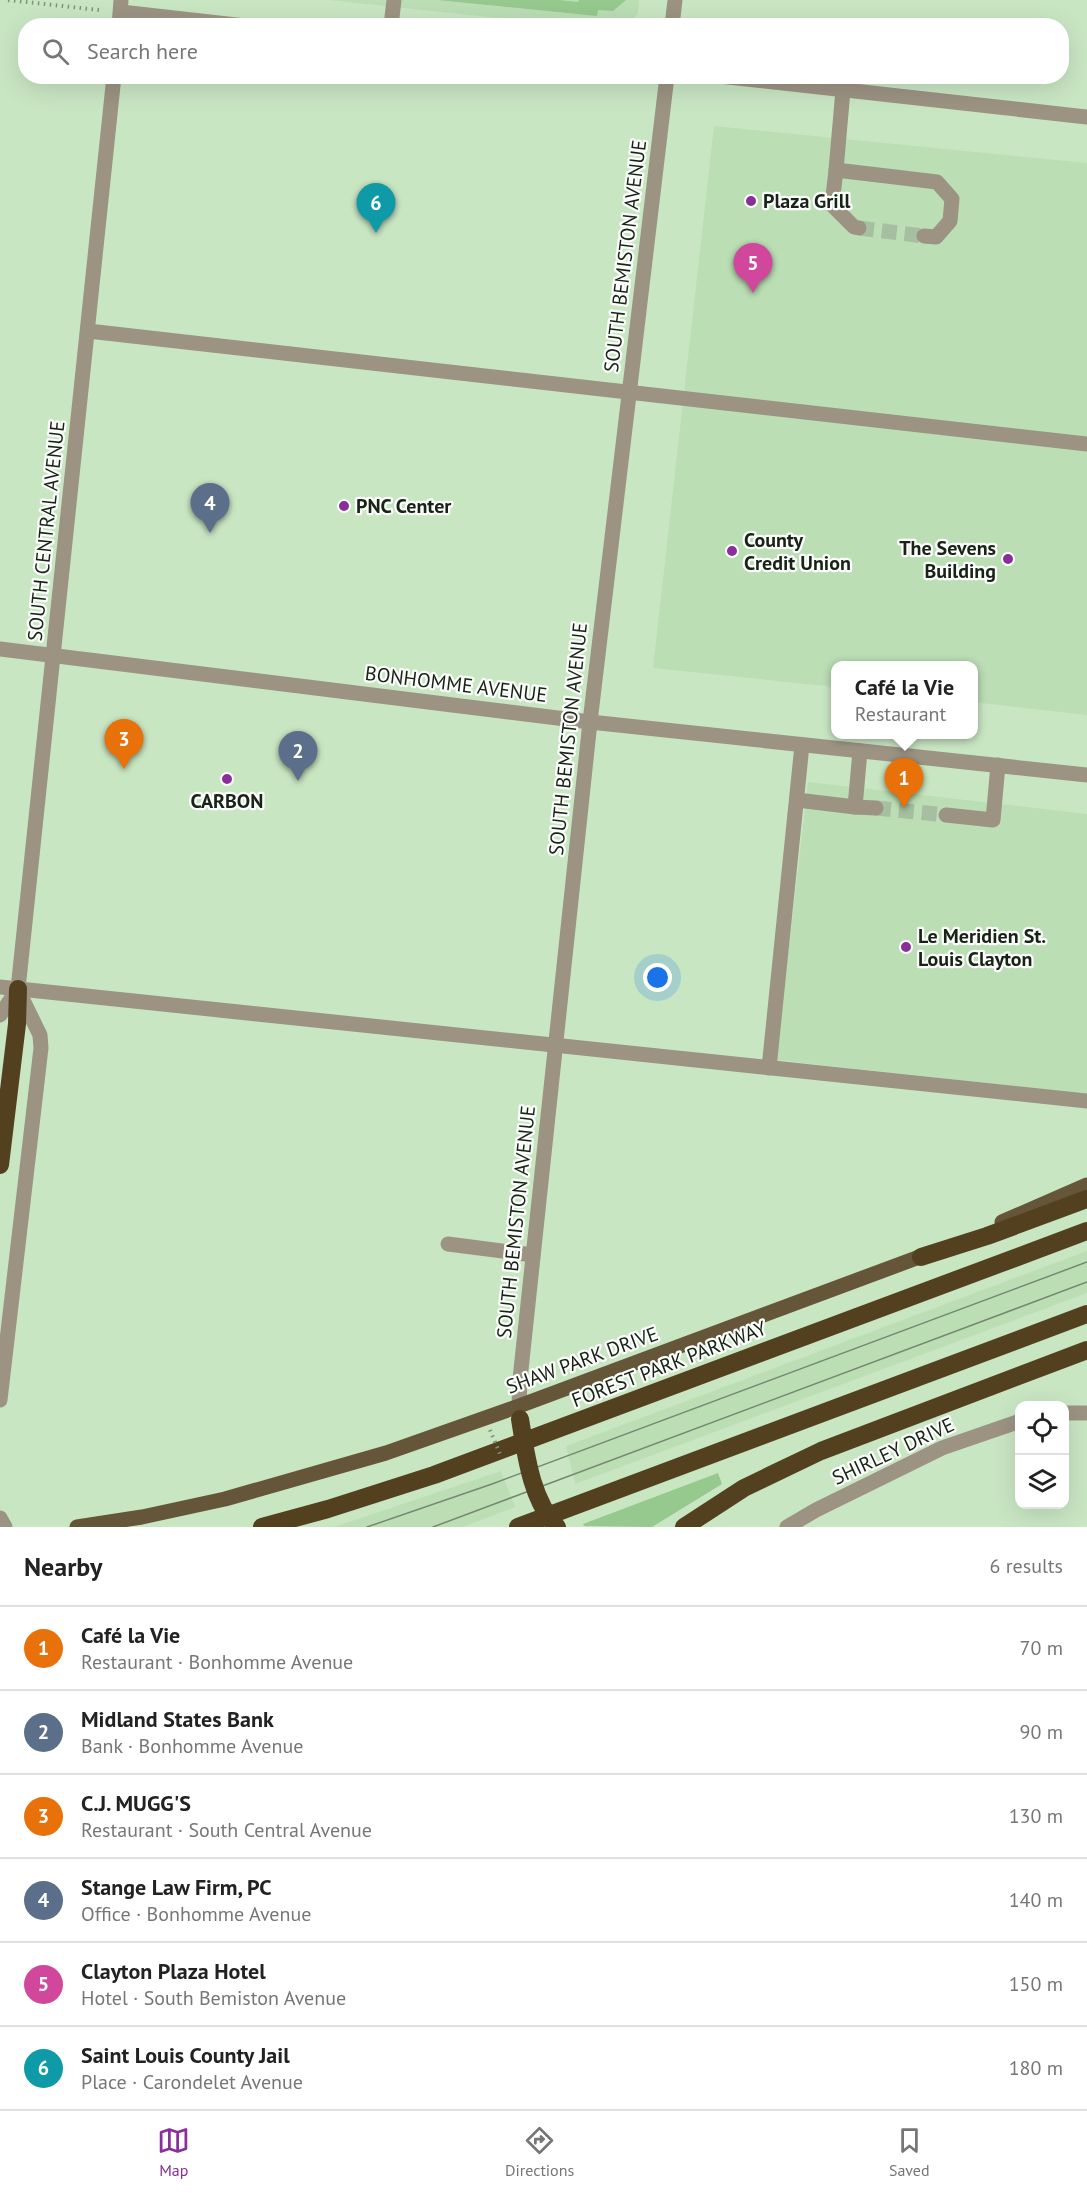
<!DOCTYPE html>
<html lang="en">
<head>
<meta charset="utf-8">
<style>
  :root { --surface:#fff; --page:#f2f2f2; --text:#222; --muted:#767676; --line:#e0e0e0; --accent:#892e9a }
  body { margin:0; font-family:"PT Sans",sans-serif; background:var(--page); color:var(--text) }
  .controls { position:absolute; right:18px; bottom:18px; display:grid; overflow:hidden; border-radius:12px; box-shadow:0 6px 24px #0002 }
  .controls button { width:54px; height:54px; display:grid; place-items:center; padding:0; border:0; border-bottom:2px solid var(--line); background:var(--surface); color:var(--text); font:30px sans-serif }
  .you { position:absolute; left:658px; top:978px; width:21px; height:21px; margin:-15px; border:4px solid #fff; border-radius:50%; background:#1a73e8; box-shadow:0 0 0 9px #1a73e833 }
  .badge { display:grid; place-items:center; width:39px; height:39px; border-radius:50%; background:var(--accent); color:#fff; font-size:20px; font-weight:700 }
  .pin { position:absolute; translate:-50% -50px; filter:drop-shadow(0 2px 3px #0008) }
  .pin::after { content:''; position:absolute; top:32px; width:21px; height:18px; background:inherit; clip-path:polygon(0 0,100% 0,50% 100%) }
  .popup { position:absolute; left:831px; top:661px; width:147px; height:78px; box-sizing:border-box; display:grid; place-content:center; border-radius:12px; background:var(--surface); filter:drop-shadow(0 2px 4px #0005); font-size:20px; white-space:nowrap; color:var(--muted) }
  .popup b { font-size:22px; color:var(--text) }
  .popup::after { content:''; position:absolute; left:50%; top:100%; margin-left:-12px; border:12px solid transparent; border-top-color:var(--surface) }
  .list { margin:0; padding:0; list-style:none }
  h2 { display:flex; justify-content:space-between; align-items:center; height:78px; margin:0; padding:0 24px; font-size:26px }
  h2 small { font-size:20px; font-weight:400; color:var(--muted) }
  .list li { display:grid; grid-template-columns:39px 1fr auto; gap:18px; align-items:center; box-sizing:border-box; height:84px; padding:0 24px; border-top:2px solid var(--line) }
  .list b { display:block; font-size:22px; white-space:nowrap }
  .list p { margin:0; font-size:20px; white-space:nowrap; color:var(--muted) }
  .list em { font-size:20px; font-style:normal; color:var(--muted) }
  .icon { flex:none; width:33px; height:33px; fill:none; stroke:currentColor; stroke-width:2; stroke-linecap:round; stroke-linejoin:round }
  .map { position:relative; flex:none; width:1087px; height:1527px; overflow:hidden }
  .search { position:absolute; background:var(--surface); box-shadow:0 6px 24px #0002; left:18px; right:18px; top:18px; height:66px; display:flex; align-items:center; gap:15px; box-sizing:border-box; padding:0 21px; border-radius:24px; color:var(--muted); font-size:22px }
  .sheet { height:582px; background:var(--surface) }
  nav { display:flex; justify-content:space-around; align-items:center; box-sizing:border-box; height:84px; border-top:2px solid var(--line); background:var(--surface); font-size:16px; color:var(--muted) }
  nav a { display:grid; justify-items:center; gap:3px }
  nav .on { color:var(--accent) }
  .map>svg:first-child { display:block }
  .built { fill:#bbdeb5 }
  .green { fill:#96c98d }
  .lines { fill:none; stroke-linecap:round; stroke-linejoin:round }
  .minor-tunnel { stroke:#a6bfa0; stroke-width:15; stroke-dasharray:15 8; stroke-linecap:butt }
  .path { stroke:#7f947a; stroke-width:4; stroke-dasharray:1.5 4.5; stroke-linecap:butt }
  .minor { stroke:#9c9383; stroke-width:15 }
  .major { stroke:#665639; stroke-width:15 }
  .highway { stroke:#53401e; stroke-width:18 }
  .tram { stroke:#758971; stroke-width:1.5 }
  .path-bridge { stroke:#7f947a; stroke-width:4; stroke-dasharray:1.5 4.5; stroke-linecap:butt }
  .highway-bridge { stroke:#53401e; stroke-width:18 }
  .poi-dot { fill:#892e9a; stroke:#fbfefb; stroke-width:2 }
  .labels { text-anchor:middle; dominant-baseline:central; stroke-width:4.5; stroke-linejoin:round; paint-order:stroke }
  .poi-label { font-size:20px; font-weight:bold; fill:#182216; stroke:#fbfefb; text-anchor:start }
  .street-label { font-size:20px; fill:#182216; stroke:#fbfefb }
</style>
</head>
<body>
<div class="map">
<svg width="1087" height="1527" viewBox="0 0 1087 1527">
  <rect width="100%" height="100%" fill="#c9e6c3"/>
  <g class="built">
    <polygon points="328,0 639,0 638,13 628,26 564,25"/>
    <polygon points="714,126 1087,163 1087,715 973,702 973,666 835,666 835,687 653,668"/>
    <polygon points="808,782 1087,814 1087,1094 776,1060"/>
    <polygon points="1087,1251 1087,1293 575,1484 566,1446"/>
    <polygon points="501,1471 515,1507 462,1527 334,1527"/>
  </g>
  <g class="green">
    <polygon points="438,0 559,0 578,2 579,0 626,0 613,11 598,10 597,16"/>
    <polygon points="718,1473 722,1484 652,1527 584,1526 583,1524"/>
  </g>
  <g class="lines">
    <g class="minor-tunnel">
      <polyline points="859,228 924,236"/>
      <polyline points="876,808 946,815"/>
    </g>
    <polyline class="path" points="8,0 99,10"/>
    <g class="minor">
      <polyline points="121,12 245,26"/>
      <polyline points="119,26 121,0"/>
      <polyline points="391,26 394,0"/>
      <polyline points="672,26 675,0"/>
      <polyline points="719,76 1087,117"/>
      <polyline points="836,170 843,90"/>
      <polyline points="859,228 854,227 832,205 836,170 937,182 952,199 950,221 936,237 924,236"/>
      <polyline points="88,331 1087,444"/>
      <polyline points="0,649 590,722 1087,775"/>
      <polyline points="860,751 855,807 876,808"/>
      <polyline points="797,800 855,807"/>
      <polyline points="946,815 993,820 998,765"/>
      <polyline points="0,987 1087,1101"/>
      <polyline points="0,1015 18,989 114,76"/>
      <polyline points="769,1068 802,745"/>
      <polyline points="448,1244 533,1255"/>
      <polyline points="0,1400 41,1048 40,1035 18,990"/>
      <polyline points="519,1406 520,1379 590,722 667,76"/>
      <polyline points="1064,1413 1087,1413"/>
      <polyline points="0,1518 5,1527"/>
      <polyline points="787,1527 816,1510 942,1448 1020,1421"/>
    </g>
    <g class="major">
      <polyline points="1002,1222 1087,1185"/>
      <polyline points="77,1527 142,1517 225,1499 386,1453 519,1406 930,1253"/>
    </g>
    <g class="highway">
      <polyline points="0,1165 17,1024 18,989"/>
      <polyline points="921,1257 987,1236 1087,1199"/>
      <polyline points="262,1527 328,1509 434,1475 1087,1231"/>
      <polyline points="518,1527 1087,1314"/>
      <polyline points="684,1527 744,1488 821,1451 1087,1350"/>
    </g>
    <g class="tram">
      <polyline points="367,1527 492,1484 1087,1262"/>
      <polyline points="433,1527 1087,1282"/>
    </g>
    <polyline class="path-bridge" points="490,1430 500,1454"/>
    <path class="highway-bridge" d="M520 1419C526 1455 531 1499 557 1527"/>
  </g>
  <g class="poi-dot">
    <circle cx="751" cy="201" r="6"/>
    <circle cx="344" cy="506" r="6"/>
    <circle cx="732" cy="551" r="6"/>
    <circle cx="1008" cy="559" r="6"/>
    <circle cx="227" cy="779" r="6"/>
    <circle cx="906" cy="947" r="6"/>
  </g>
  <g class="labels">
    <g class="poi-label">
      <text x="763" y="201">Plaza Grill</text>
      <text x="356" y="506">PNC Center</text>
      <text x="744" y="540">County<tspan x="744" dy="23">Credit Union</tspan></text>
      <text x="996" y="548" text-anchor="end">The Sevens<tspan x="996" dy="23">Building</tspan></text>
      <text x="227" y="801" text-anchor="middle">CARBON</text>
      <text x="918" y="936">Le Meridien St.<tspan x="918" dy="23">Louis Clayton</tspan></text>
    </g>
    <g class="street-label">
      <text transform="translate(625 256) rotate(-83)">SOUTH BEMISTON AVENUE</text>
      <text transform="translate(46 531) rotate(-84)">SOUTH CENTRAL AVENUE</text>
      <text transform="translate(456 684) rotate(7)">BONHOMME AVENUE</text>
      <text transform="translate(568 739) rotate(-84)">SOUTH BEMISTON AVENUE</text>
      <text transform="translate(516 1222) rotate(-84)">SOUTH BEMISTON AVENUE</text>
      <text transform="translate(582 1360) rotate(-20)">SHAW PARK DRIVE</text>
      <text transform="translate(669 1364) rotate(-21)">FOREST PARK PARKWAY</text>
      <text transform="translate(893 1451) rotate(-25)">SHIRLEY DRIVE</text>
    </g>
  </g>
</svg>
<div class="controls">
<button><svg class="icon" aria-label="locate" viewBox="0 0 24 24"><circle cx="12" cy="12" r="6"/><path d="M12 2v4M12 18v4M2 12h4M18 12h4"/></svg></button>
<button><svg class="icon" aria-label="layers" viewBox="0 0 24 24"><path d="M12 4l9 5-9 5-9-5zM3 14l9 5 9-5"/></svg></button>
</div>
<div class="you"></div>
<div class="pin badge" style="left:904px;top:808px;background:#e8710a">1</div>
<div class="popup"><b>Café la Vie</b>Restaurant</div>
<div class="pin badge" style="left:298px;top:781px;background:#5c6f8a">2</div>
<div class="pin badge" style="left:124px;top:769px;background:#e8710a">3</div>
<div class="pin badge" style="left:210px;top:533px;background:#5c6f8a">4</div>
<div class="pin badge" style="left:753px;top:293px;background:#d1479c">5</div>
<div class="pin badge" style="left:376px;top:233px;background:#0f9aa8">6</div>
<div class="search"><svg class="icon" aria-label="search" viewBox="0 0 24 24"><circle cx="10" cy="10" r="6"/><path d="M15 15l6 6"/></svg>Search here</div>
</div>
<section class="sheet">
<h2>Nearby<small>6 results</small></h2>
<ul class="list">
<li><span class="badge" style="background:#e8710a">1</span><div><b>Café la Vie</b><p>Restaurant · Bonhomme Avenue</p></div><em>70 m</em></li>
<li><span class="badge" style="background:#5c6f8a">2</span><div><b>Midland States Bank</b><p>Bank · Bonhomme Avenue</p></div><em>90 m</em></li>
<li><span class="badge" style="background:#e8710a">3</span><div><b>C.J. MUGG'S</b><p>Restaurant · South Central Avenue</p></div><em>130 m</em></li>
<li><span class="badge" style="background:#5c6f8a">4</span><div><b>Stange Law Firm, PC</b><p>Office · Bonhomme Avenue</p></div><em>140 m</em></li>
<li><span class="badge" style="background:#d1479c">5</span><div><b>Clayton Plaza Hotel</b><p>Hotel · South Bemiston Avenue</p></div><em>150 m</em></li>
<li><span class="badge" style="background:#0f9aa8">6</span><div><b>Saint Louis County Jail</b><p>Place · Carondelet Avenue</p></div><em>180 m</em></li>
</ul>
</section>
<nav>
<a class="on"><svg class="icon" aria-label="map" viewBox="0 0 24 24"><path d="M3 6l6-2 6 2 6-2v14l-6 2-6-2-6 2zM9 4v14M15 6v14"/></svg>Map</a>
<a><svg class="icon" aria-label="directions" viewBox="0 0 24 24"><path d="M12 3l9 9-9 9-9-9zM9 14v-3h6M13 9l2 2-2 2"/></svg>Directions</a>
<a><svg class="icon" aria-label="saved" viewBox="0 0 24 24"><path d="M7 4h10v16l-5-4-5 4z"/></svg>Saved</a>
</nav>
</body>
</html>
